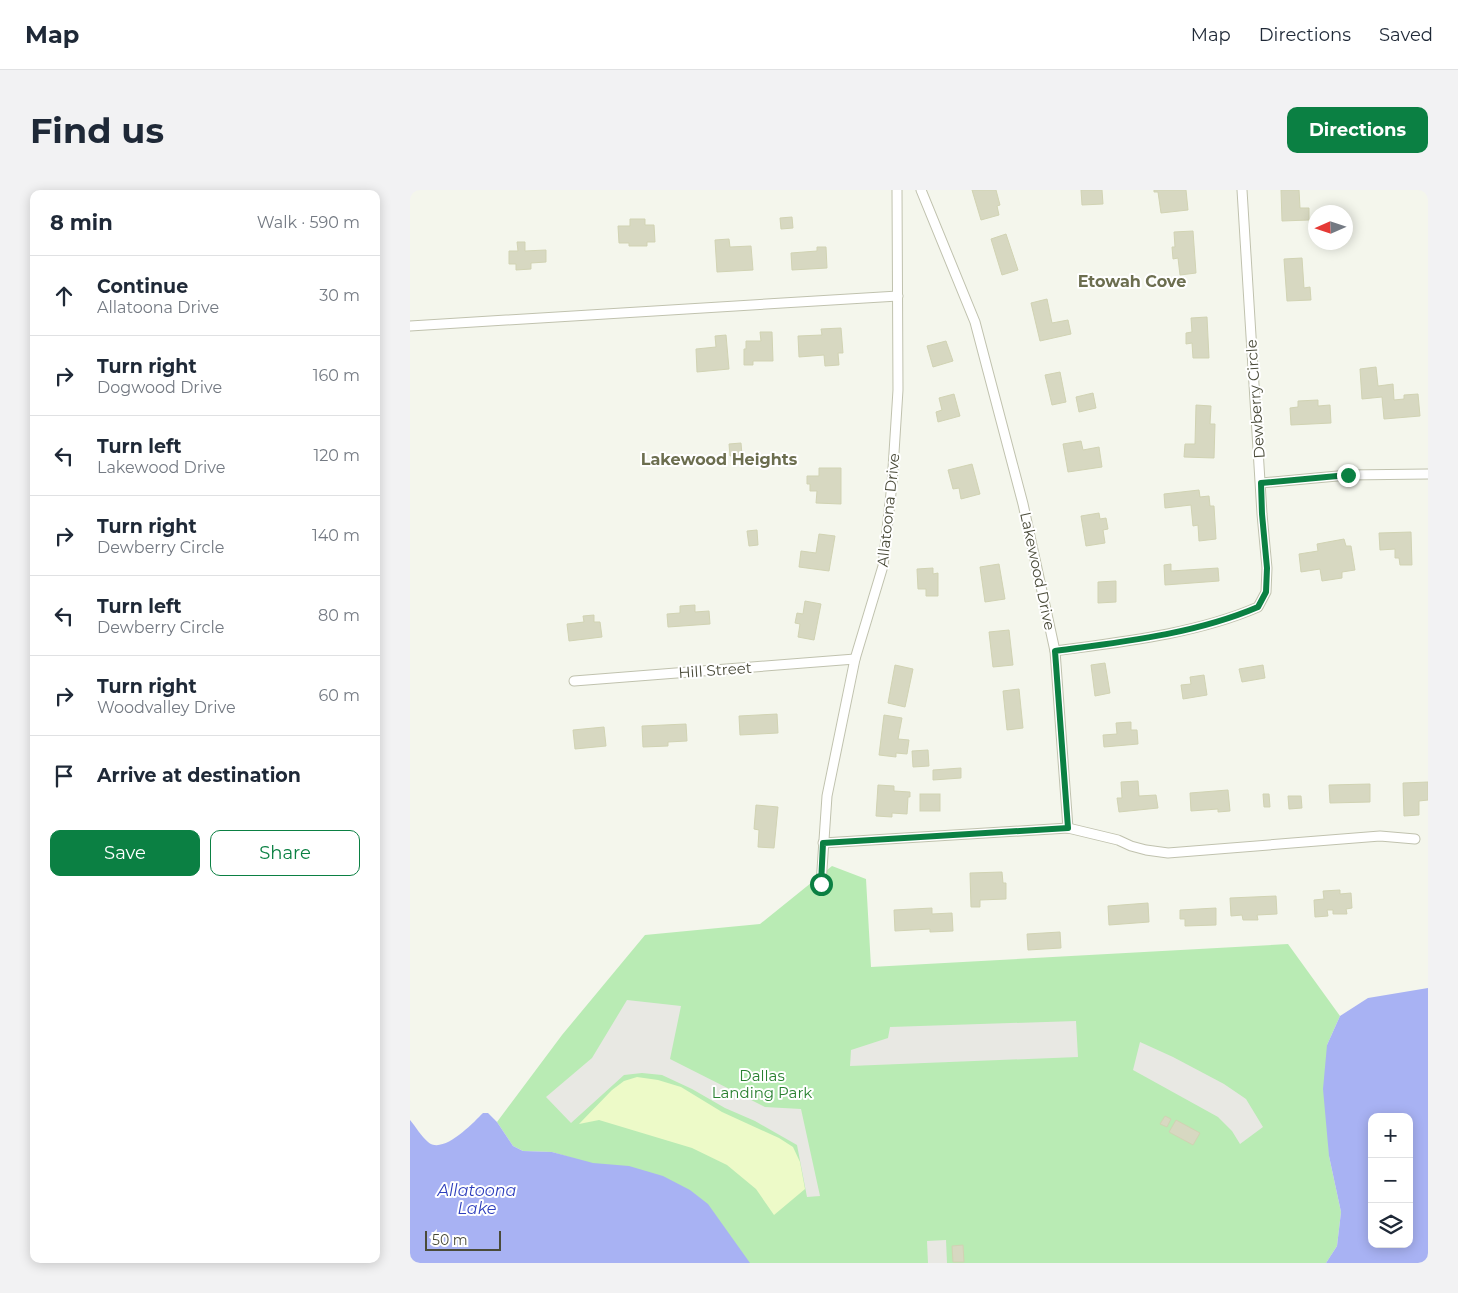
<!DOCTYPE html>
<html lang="en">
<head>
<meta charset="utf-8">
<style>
  :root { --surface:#fff; --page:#f2f2f3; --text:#1f2937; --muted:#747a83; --line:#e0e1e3; --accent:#0b8043 }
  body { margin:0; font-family:Montserrat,sans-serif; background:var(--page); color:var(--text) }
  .controls { position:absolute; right:15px; bottom:15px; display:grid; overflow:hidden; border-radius:10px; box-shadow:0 2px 12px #0003 }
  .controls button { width:45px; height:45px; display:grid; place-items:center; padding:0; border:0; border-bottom:1px solid var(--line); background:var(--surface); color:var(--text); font:25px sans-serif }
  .compass { position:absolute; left:898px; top:15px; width:45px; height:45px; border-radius:50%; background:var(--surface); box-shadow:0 2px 12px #0003; rotate:267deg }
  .scale { position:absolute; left:15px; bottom:12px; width:76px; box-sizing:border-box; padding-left:5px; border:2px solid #4a4b39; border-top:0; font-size:14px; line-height:18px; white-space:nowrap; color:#4a4b39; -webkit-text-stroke:4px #fff; paint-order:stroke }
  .stop { position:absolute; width:15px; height:15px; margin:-11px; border:4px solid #0b8043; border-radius:50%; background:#fff }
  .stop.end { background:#0b8043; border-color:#fff; box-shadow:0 1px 5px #0008 }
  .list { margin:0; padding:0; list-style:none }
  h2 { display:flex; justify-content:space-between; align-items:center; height:65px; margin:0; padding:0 20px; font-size:21px }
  h2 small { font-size:16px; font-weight:400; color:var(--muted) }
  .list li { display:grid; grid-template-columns:32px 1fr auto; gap:15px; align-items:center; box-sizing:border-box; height:80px; padding:0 20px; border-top:1px solid var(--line) }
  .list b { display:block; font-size:19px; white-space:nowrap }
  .list p { margin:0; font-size:16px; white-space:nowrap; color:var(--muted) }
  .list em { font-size:16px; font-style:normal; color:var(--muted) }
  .actions { display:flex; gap:10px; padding:15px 20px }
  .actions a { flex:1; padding:11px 0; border:1px solid var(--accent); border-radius:10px; text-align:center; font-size:18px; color:var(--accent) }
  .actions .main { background:var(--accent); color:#fff }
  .icon { flex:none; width:28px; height:28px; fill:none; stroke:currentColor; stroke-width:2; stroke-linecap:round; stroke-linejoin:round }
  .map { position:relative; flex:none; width:1018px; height:1073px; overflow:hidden; border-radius:10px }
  header { display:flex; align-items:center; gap:30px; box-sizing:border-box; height:70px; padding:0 25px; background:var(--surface); border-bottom:1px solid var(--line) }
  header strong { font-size:24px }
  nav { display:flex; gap:28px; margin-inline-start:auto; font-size:18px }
  .intro { display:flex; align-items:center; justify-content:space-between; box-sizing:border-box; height:120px; padding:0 30px }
  h1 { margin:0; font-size:35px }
  .button { padding:12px 22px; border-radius:10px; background:var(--accent); color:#fff; font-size:18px; font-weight:700 }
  main { display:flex; gap:30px; padding:0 30px }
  aside { flex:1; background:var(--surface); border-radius:10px; box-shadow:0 2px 12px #0003 }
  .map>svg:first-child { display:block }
  .green { fill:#b9ebb4 }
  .sand { fill:#edfac8 }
  .parking { fill:#e8e8e3 }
  .water { fill:#a8b2f3; fill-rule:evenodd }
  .building { fill:#d7d8c1; stroke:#d1d3b3 }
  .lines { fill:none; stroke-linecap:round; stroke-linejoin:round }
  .street-casing { stroke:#c0c2ae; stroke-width:11 }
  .street { stroke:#fff; stroke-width:9 }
  .route { stroke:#0b8043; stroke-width:6 }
  .labels { text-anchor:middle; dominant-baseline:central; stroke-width:4; stroke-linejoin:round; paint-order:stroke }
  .street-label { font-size:15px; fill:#4a4b39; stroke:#fff }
  .park-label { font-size:15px; fill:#298030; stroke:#fff }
  .neighbourhood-label { font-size:16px; font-weight:bold; fill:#6c6e4f; stroke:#fff }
  .water-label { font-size:16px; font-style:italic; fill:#2d3ebc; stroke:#fff }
</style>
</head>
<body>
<header>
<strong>Map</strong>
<nav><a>Map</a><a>Directions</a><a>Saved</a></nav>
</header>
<div class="intro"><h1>Find us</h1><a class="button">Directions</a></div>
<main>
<aside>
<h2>8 min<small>Walk · 590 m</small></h2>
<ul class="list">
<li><svg class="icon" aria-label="ahead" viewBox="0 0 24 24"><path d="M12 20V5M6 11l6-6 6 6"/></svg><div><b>Continue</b><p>Allatoona Drive</p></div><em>30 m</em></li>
<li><svg class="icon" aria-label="right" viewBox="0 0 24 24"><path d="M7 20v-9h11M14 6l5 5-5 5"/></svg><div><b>Turn right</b><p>Dogwood Drive</p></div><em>160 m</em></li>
<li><svg class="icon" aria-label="left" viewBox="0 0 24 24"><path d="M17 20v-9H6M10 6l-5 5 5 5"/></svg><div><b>Turn left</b><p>Lakewood Drive</p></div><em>120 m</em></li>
<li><svg class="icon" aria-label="right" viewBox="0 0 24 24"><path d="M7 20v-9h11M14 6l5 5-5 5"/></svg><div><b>Turn right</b><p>Dewberry Circle</p></div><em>140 m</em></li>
<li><svg class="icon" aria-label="left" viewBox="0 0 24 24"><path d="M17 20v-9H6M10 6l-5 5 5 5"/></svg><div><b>Turn left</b><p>Dewberry Circle</p></div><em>80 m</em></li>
<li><svg class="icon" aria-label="right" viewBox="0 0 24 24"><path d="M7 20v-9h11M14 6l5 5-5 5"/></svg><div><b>Turn right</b><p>Woodvalley Drive</p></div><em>60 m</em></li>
<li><svg class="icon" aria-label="arrive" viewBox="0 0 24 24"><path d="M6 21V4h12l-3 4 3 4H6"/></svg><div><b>Arrive at destination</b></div></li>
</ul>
<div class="actions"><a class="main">Save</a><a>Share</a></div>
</aside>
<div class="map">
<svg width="1018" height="1073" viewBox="0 0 1018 1073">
  <rect width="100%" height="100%" fill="#f4f6ec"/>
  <polygon class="green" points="422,676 456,689 461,777 878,754 930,826 917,855 919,966 931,1022 927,1056 916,1073 334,1073 162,968 142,962 113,961 103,956 87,932 152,845 235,745 350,734"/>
  <polygon class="sand" points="227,887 248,890 271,897 312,922 369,948 383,957 390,972 395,999 364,1025 346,999 317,975 282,958 189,930 169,934 202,900 214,891"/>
  <g class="parking">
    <polygon points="217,810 271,816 260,869 355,917 391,919 410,1006 397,1007 387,955 345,931 315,918 282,899 252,885 232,883 214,885 161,933 136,907 182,868"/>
    <polygon points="666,831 668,867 440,876 441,860 478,848 480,837"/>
    <polygon points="730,852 763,867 814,894 836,909 853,937 830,954 822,941 808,927 723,880"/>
    <polygon points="536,1050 537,1073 518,1073 517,1051"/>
  </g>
  <g class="water">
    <path d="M1018 798V1073H916L927 1056 931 1022 919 966 913 899 917 855 930 826 958 808ZM962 927H999V1054H962Z"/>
    <path d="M73 923H78L87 932 103 956 113 961 142 962 183 973 219 976 253 986 280 1000 298 1014 340 1073H0V930C6 937 11 946 18 952 33 965 62 934 73 923Z"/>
  </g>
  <g class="building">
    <polygon points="562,0 586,0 590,15 587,16 589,25 571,30"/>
    <polygon points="671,0 692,0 693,14 672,15"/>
    <polygon points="744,0 776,0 778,20 751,23 748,2 744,2"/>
    <polygon points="871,0 889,0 890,18 899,18 899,30 872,31"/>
    <polygon points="382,27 383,38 371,39 370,28"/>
    <polygon points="220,29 235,29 235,35 244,35 245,52 237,52 237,56 219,56 219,53 209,53 208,36 220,36"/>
    <polygon points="783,41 786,83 770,85 768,68 763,69 762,57 765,57 764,42"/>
    <polygon points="596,44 608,80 592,85 581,49"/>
    <polygon points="319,49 320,57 341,56 343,80 307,82 305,50"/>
    <polygon points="107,52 115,52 115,61 136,60 136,72 121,73 121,79 106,80 106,74 99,74 99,61 108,61"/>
    <polygon points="407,57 416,57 417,78 382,80 381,63 407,61"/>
    <polygon points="892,68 894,98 900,97 901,110 877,111 874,69"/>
    <polygon points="637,109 642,133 658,130 661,144 630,151 621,113"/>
    <polygon points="797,127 799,168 783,168 782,153 776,154 776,143 782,142 781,128"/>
    <polygon points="431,138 433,163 428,163 429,175 415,176 414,165 389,167 388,146 412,145 411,139"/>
    <polygon points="350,142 362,142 363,171 343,171 343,175 334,175 334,159 336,159 336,151 351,151"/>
    <polygon points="316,145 319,179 287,182 286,159 306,157 305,146"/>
    <polygon points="536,151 543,171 523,177 517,156"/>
    <polygon points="966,177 968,196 983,194 984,210 994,209 994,205 1008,204 1010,226 974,229 972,207 952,209 950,179"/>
    <polygon points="650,182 656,212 642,215 635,185"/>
    <polygon points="683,203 686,218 669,222 666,207"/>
    <polygon points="544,204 550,226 528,232 526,222 532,220 529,208"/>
    <polygon points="908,210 908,216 920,215 921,233 881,235 880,218 888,217 888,211"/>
    <polygon points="786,215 801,216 800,234 805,234 804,268 774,267 775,254 785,254"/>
    <polygon points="671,251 673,260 689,257 692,277 658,282 653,254"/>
    <polygon points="331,253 332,265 320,266 319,254"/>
    <polygon points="562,274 570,304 551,309 549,298 543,299 538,280"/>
    <polygon points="409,278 431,278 431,314 406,313 407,301 400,301 400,294 397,294 397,286 409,286"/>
    <polygon points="789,300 790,307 799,306 800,316 804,316 806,349 789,351 788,335 783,336 781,315 755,318 754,304"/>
    <polygon points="689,323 690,329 696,328 698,339 693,340 695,353 676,356 671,326"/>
    <polygon points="347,340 348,355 339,356 337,341"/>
    <polygon points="1001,342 1002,375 990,375 989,368 985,368 985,359 970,360 969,343"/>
    <polygon points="409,344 425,346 419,381 389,377 391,361 406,363"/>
    <polygon points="934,349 936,356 941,356 945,380 932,382 932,388 912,391 910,379 891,382 889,364 908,361 907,354"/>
    <polygon points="589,374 595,409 575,412 570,377"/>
    <polygon points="761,374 761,381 808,378 809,391 755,395 754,375"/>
    <polygon points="523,378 523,384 528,383 528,406 516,406 516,399 508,399 507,379"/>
    <polygon points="706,391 706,412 688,413 688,392"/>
    <polygon points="395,411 411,414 404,450 388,447 390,434 385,433 387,423 393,424"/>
    <polygon points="285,415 285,422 299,421 300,434 258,437 257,424 270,423 270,416"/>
    <polygon points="184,425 184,432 190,432 192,447 159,451 157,434 174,432 173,426"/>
    <polygon points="599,440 603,475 583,477 579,442"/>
    <polygon points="695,473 700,503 685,506 681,475"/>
    <polygon points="485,475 503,479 495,517 478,513"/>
    <polygon points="853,475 855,488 832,492 829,479"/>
    <polygon points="794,485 797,505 773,509 771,495 781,494 780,487"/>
    <polygon points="609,499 613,538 597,540 593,501"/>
    <polygon points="367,524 368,543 330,545 329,526"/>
    <polygon points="474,525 492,528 488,549 499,550 497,564 486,563 486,567 469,565"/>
    <polygon points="721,532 721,540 727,540 728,554 694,557 693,545 707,544 706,533"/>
    <polygon points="276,534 277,551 258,552 258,556 233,557 232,536"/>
    <polygon points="194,537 196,556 165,559 163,540"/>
    <polygon points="518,560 519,576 503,577 502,561"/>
    <polygon points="551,578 551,588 523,590 523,580"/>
    <polygon points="728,591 729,606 746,605 748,618 709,622 707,608 712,608 711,592"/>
    <polygon points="1018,592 1018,610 1009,611 1009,625 994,626 993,593"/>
    <polygon points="960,594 960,612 920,613 919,595"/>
    <polygon points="468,595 484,596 484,601 500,602 500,607 498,607 497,624 482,623 482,627 466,626"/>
    <polygon points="818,600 820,621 808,622 808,619 781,621 780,603"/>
    <rect x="510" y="604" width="20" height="17"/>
    <polygon points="853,604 859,604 860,617 854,617"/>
    <polygon points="878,606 891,606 892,618 879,619"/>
    <polygon points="346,615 368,617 364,658 348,657 349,640 344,639"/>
    <polygon points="592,682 593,693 596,693 596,709 570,710 570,717 561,717 560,683"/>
    <polygon points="930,700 930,704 941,703 942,718 936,719 937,724 923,724 923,720 917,720 918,726 905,727 904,710 914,709 913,701"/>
    <polygon points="866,706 867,724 847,725 848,730 833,730 832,725 821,726 820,708"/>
    <polygon points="738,713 739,732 699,735 698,716"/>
    <polygon points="522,718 522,724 542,723 543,741 520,742 520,739 485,741 484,720"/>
    <polygon points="806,718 806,735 775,736 775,729 770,729 770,720"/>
    <polygon points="650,742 651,758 618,760 617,744"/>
    <polygon points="755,926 761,929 757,937 750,934"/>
    <polygon points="766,930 790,943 783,955 759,942"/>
    <polygon points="553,1055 554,1072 543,1072 542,1056"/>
  </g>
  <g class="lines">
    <g class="street-casing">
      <g id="street">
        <polyline points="511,0 565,132 613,314 645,461 658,638"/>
        <polyline points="0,136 488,106"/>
        <polyline points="851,293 938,285 1018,284"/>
        <path d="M645 461C711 452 786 444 848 417L856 402 857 378 852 324 832 0"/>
        <polyline points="164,491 445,469"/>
        <polyline points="413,653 658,638 708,650 721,656 736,660 758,663 970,646 1005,649"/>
        <polyline points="411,694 417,606 445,469 473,376 482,294 488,200 487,0"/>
      </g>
    </g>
    <use href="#street" class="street"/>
  </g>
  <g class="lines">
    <path class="route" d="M411 694 413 653 658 638 645 461C712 452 785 444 848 417L856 402 857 378 852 324 851 293 938 285"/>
  </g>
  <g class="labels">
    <g class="street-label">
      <text transform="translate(845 209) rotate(-94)">Dewberry Circle</text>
      <text transform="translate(478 320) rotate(-84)">Allatoona Drive</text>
      <text transform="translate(628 381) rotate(78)">Lakewood Drive</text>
      <text transform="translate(305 480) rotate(-4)">Hill Street</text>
    </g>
    <g class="park-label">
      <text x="352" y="885">Dallas<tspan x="352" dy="17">Landing Park</tspan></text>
    </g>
    <g class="neighbourhood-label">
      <text x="722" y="91">Etowah Cove</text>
      <text x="309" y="269">Lakewood Heights</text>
    </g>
    <g class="water-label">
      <text x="67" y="1000">Allatoona<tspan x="67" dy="18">Lake</tspan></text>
    </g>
  </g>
</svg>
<div class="controls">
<button>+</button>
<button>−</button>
<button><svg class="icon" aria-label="layers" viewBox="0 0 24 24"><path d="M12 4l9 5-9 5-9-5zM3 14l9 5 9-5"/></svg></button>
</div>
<svg class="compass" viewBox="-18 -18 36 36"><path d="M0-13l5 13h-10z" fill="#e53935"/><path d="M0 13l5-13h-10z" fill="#747a83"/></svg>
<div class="scale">50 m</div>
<div class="stop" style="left:411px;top:694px"></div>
<div class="stop end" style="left:938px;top:285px"></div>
</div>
</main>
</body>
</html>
